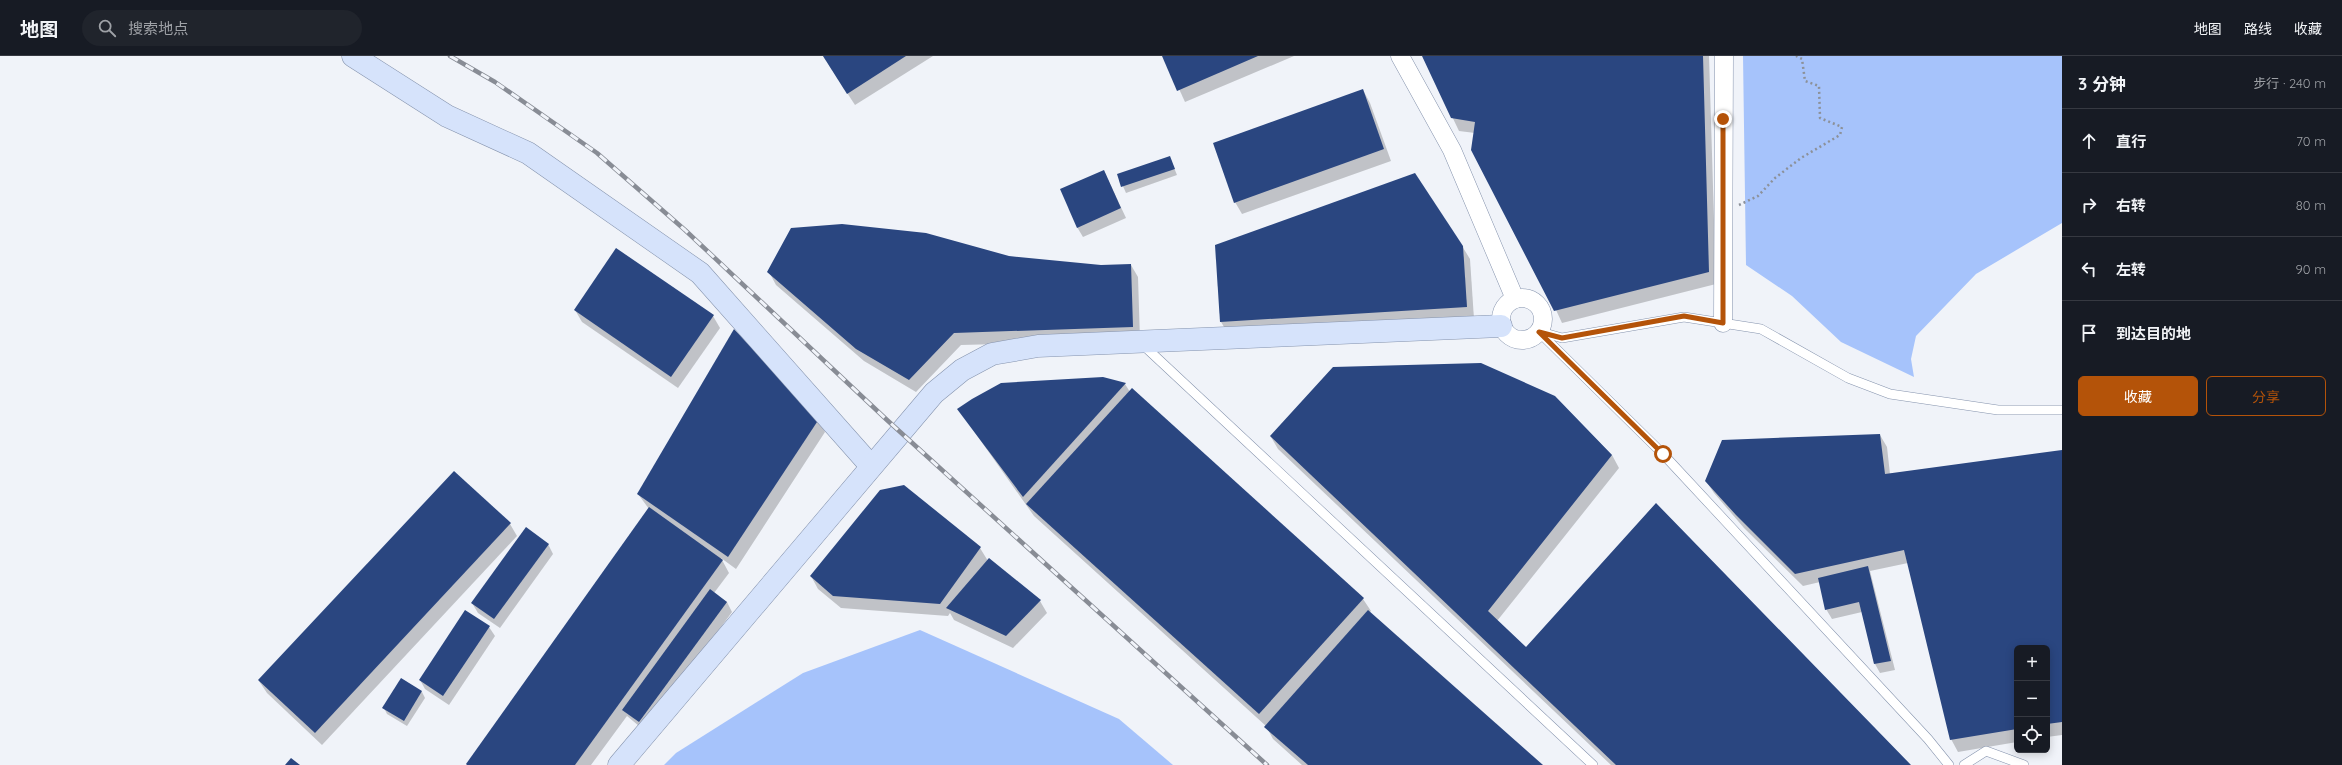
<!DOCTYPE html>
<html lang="zh">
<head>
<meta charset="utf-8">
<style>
  :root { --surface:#171b24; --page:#20242c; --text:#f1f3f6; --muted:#9ea1a6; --line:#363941; --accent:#b45309 }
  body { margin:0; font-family:Quicksand,"Noto Sans SC",sans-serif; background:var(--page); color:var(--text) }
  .controls { position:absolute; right:12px; bottom:12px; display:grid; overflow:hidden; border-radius:6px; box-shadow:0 2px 10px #0003 }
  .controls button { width:36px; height:36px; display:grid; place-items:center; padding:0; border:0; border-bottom:1px solid var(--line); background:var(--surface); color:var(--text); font:20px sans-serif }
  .stop { position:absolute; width:12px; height:12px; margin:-9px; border:3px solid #b45309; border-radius:50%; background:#fff }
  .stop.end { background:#b45309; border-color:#fff; box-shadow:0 1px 4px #0008 }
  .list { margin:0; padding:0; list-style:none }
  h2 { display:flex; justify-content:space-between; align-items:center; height:52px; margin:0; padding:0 16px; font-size:17px }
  h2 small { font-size:13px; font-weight:400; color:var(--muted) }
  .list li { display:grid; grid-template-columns:26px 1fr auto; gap:12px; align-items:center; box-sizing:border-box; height:64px; padding:0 16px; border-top:1px solid var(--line) }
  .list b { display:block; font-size:15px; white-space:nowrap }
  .list em { font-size:13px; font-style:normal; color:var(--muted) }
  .actions { display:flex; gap:8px; padding:12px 16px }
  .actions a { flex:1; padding:9px 0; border:1px solid var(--accent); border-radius:6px; text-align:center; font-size:14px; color:var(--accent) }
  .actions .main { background:var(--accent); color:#fff }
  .icon { flex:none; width:22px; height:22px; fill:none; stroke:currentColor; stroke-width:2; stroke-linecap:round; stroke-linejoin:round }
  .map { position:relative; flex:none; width:2062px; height:709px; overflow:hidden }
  header { display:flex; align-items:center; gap:24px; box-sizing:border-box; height:56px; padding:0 20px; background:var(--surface); border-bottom:1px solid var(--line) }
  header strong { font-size:19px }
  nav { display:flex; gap:22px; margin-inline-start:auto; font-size:14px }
  .search { width:280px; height:36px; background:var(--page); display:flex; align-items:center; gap:10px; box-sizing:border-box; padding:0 14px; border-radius:22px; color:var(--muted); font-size:15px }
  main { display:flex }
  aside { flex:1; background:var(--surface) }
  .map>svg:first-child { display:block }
  .green { fill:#a6c3fb }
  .shadow { fill:#0003 }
  .building { fill:#2a4680 }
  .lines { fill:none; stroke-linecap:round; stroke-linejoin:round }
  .lane-casing { stroke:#8593ad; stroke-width:10 }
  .street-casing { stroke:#8593ad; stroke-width:19 }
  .secondary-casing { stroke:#8593ad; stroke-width:23 }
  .path { stroke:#8c9199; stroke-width:2.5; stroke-dasharray:2 3; stroke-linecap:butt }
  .lane { stroke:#fff; stroke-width:9 }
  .street { stroke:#fff; stroke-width:18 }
  .secondary { stroke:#d6e3fb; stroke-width:22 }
  .rail-casing { stroke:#888c95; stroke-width:4.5 }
  .rail { stroke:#f0f3f9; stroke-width:3; stroke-dasharray:9; stroke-linecap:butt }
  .route { stroke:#b45309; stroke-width:5 }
</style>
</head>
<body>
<header>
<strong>地图</strong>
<div class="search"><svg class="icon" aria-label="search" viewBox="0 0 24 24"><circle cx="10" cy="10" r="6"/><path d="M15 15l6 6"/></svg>搜索地点</div>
<nav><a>地图</a><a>路线</a><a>收藏</a></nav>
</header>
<main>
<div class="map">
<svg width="2062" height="709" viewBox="0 0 2062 709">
  <rect width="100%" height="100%" fill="#f0f3f9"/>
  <g class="green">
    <polygon points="1743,0 2062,0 2062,167 1976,218 1916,280 1911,303 1914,321 1841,286 1792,240 1746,209"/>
    <polygon points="920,574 1119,663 1173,709 664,709 676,697 803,617"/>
  </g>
  <g class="shadow">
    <polygon points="823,0 933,0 855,49"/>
    <polygon points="1164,0 1294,0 1185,46"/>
    <polygon points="1423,0 1709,0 1716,228 1562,267 1475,77 1459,75"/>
    <polygon points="1363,34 1370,47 1391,105 1242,158 1235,146"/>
    <polygon points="1170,102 1177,119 1126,137 1118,119"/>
    <polygon points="1104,115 1126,162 1083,181 1077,171"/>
    <polygon points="1216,189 1462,190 1470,203 1474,263 1229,279 1221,266"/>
    <polygon points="1009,201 1101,210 1131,209 1138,221 1140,284 961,289 916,336 864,305 776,229 769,216"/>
    <polygon points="575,254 713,260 720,272 678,332 582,266"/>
    <polygon points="1103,322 1125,328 1130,336 1132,333 1363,543 1371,555 1369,557 1542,709 1302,709 1273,683 1266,670 1034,460 959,354"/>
    <polygon points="1555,341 1612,399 1619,412 1497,565 1526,592 1909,709 1611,709 1278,393 1271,381"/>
    <polygon points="818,364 825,376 736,513 721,502 729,517 714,537 727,546 732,556 645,675 627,660 591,709 468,709 649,453 638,438"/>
    <polygon points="1880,379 1887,391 1890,418 2062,395 2062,679 2047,681 2047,592 2017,592 2017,686 1958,696 1951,683 1908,507 1870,515 1895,614 1880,617 1875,608 1862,556 1832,563 1826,553 1820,526 1803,530 1744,472 1714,437 1706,425"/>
    <polygon points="510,468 517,480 322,689 267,637 259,625"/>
    <polygon points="548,488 553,498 500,572 478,557 472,547"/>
    <polygon points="980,492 988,505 1040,545 1047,557 1013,592 954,564 950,557 948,560 841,552 818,533 811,520"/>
    <polygon points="489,571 495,580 449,649 425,633 420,624"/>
    <polygon points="402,623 422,636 425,642 407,670 387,658 384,652"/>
  </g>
  <g class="building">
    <polygon points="823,0 906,0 847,38"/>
    <polygon points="1162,0 1258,0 1177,35"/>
    <polygon points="1422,0 1703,0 1709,216 1554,255 1471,94 1475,66 1451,62"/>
    <polygon points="1363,33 1384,93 1234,147 1213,87"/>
    <polygon points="1170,100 1175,113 1121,131 1117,118"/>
    <polygon points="1104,114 1121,152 1077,172 1060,133"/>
    <polygon points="1415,117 1463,190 1467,251 1220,266 1215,189"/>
    <polygon points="842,168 926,177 1009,200 1101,209 1131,208 1133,271 954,277 909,324 856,293 767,216 791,172"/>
    <polygon points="616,192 714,259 671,321 574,254"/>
    <polygon points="734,273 819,363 728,501 637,438"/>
    <polygon points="1481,307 1555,340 1612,399 1488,555 1526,591 1656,447 1911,709 1616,709 1270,380 1333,311"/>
    <polygon points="1103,321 1126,327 1023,441 957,353 972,343 1001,327"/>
    <polygon points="1132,332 1364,542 1259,658 1026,448"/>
    <polygon points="1880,378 1885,418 2062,394 2062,666 2047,668 2047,592 2017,592 2017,673 1950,684 1904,494 1795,518 1736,459 1705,425 1722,384"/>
    <polygon points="454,415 511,467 315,677 258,624"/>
    <polygon points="904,429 981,491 940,548 833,540 810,520 880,434"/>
    <polygon points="649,451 723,504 575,709 467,709 466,708"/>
    <polygon points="526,471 549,488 494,563 471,547"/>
    <polygon points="989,502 1041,544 1006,580 946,552"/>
    <polygon points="1868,510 1891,605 1874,608 1859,546 1825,554 1818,522"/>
    <polygon points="710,533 727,546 639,666 622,654"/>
    <polygon points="465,554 490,570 443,640 419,624"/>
    <polygon points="1368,554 1543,709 1308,709 1264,671"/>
    <polygon points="401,622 422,635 404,665 382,652"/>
    <polygon points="291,702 300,709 285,709"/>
  </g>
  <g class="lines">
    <g class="lane-casing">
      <g id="lane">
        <polyline points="1539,276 1663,398 1928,683 1949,709"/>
        <polyline points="1541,276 1562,282 1684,261 1761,273 1848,322 1890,338 1998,354 2062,354"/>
        <polyline points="1142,288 1593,709"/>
        <polyline points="1964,709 1986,695 2024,709"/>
      </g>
    </g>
    <g class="street-casing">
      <g id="street">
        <polyline points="1400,0 1452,94 1515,243"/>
        <circle cx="1522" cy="263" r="21"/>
        <polyline points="1723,267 1724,0"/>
      </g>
    </g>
    <g class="secondary-casing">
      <g id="secondary">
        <polyline points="353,0 447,60 528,97 700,217 871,410"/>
        <polyline points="619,709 934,337 962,314 992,298 1038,290 1501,270"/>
      </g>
    </g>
    <polyline class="path" points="1739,149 1758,140 1775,122 1801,102 1840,79 1842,71 1820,62 1819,30 1805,25 1802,3 1796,0"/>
    <use href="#lane" class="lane"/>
    <use href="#street" class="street"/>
    <use href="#secondary" class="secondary"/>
    <g class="rail-casing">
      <polyline id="rail" points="450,0 495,26 597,97 685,174 887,364 1267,709"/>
    </g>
    <use href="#rail" class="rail"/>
  </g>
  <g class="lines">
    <polyline class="route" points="1663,398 1539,276 1562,282 1684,260 1723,267 1723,63"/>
  </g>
</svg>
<div class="controls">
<button>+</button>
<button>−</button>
<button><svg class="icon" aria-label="locate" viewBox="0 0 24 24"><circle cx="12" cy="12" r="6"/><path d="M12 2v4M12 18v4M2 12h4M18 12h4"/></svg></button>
</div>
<div class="stop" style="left:1663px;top:398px"></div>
<div class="stop end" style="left:1723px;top:63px"></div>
</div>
<aside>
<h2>3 分钟<small>步行 · 240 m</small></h2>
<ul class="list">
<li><svg class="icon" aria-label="ahead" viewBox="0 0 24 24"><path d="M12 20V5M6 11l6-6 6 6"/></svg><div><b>直行</b></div><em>70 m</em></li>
<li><svg class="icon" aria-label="right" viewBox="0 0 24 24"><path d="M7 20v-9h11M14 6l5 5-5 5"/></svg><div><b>右转</b></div><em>80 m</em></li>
<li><svg class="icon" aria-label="left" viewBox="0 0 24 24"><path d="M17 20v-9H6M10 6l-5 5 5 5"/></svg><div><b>左转</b></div><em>90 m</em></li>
<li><svg class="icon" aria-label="arrive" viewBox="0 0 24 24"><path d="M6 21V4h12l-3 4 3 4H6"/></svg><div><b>到达目的地</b></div></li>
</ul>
<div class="actions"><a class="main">收藏</a><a>分享</a></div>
</aside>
</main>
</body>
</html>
